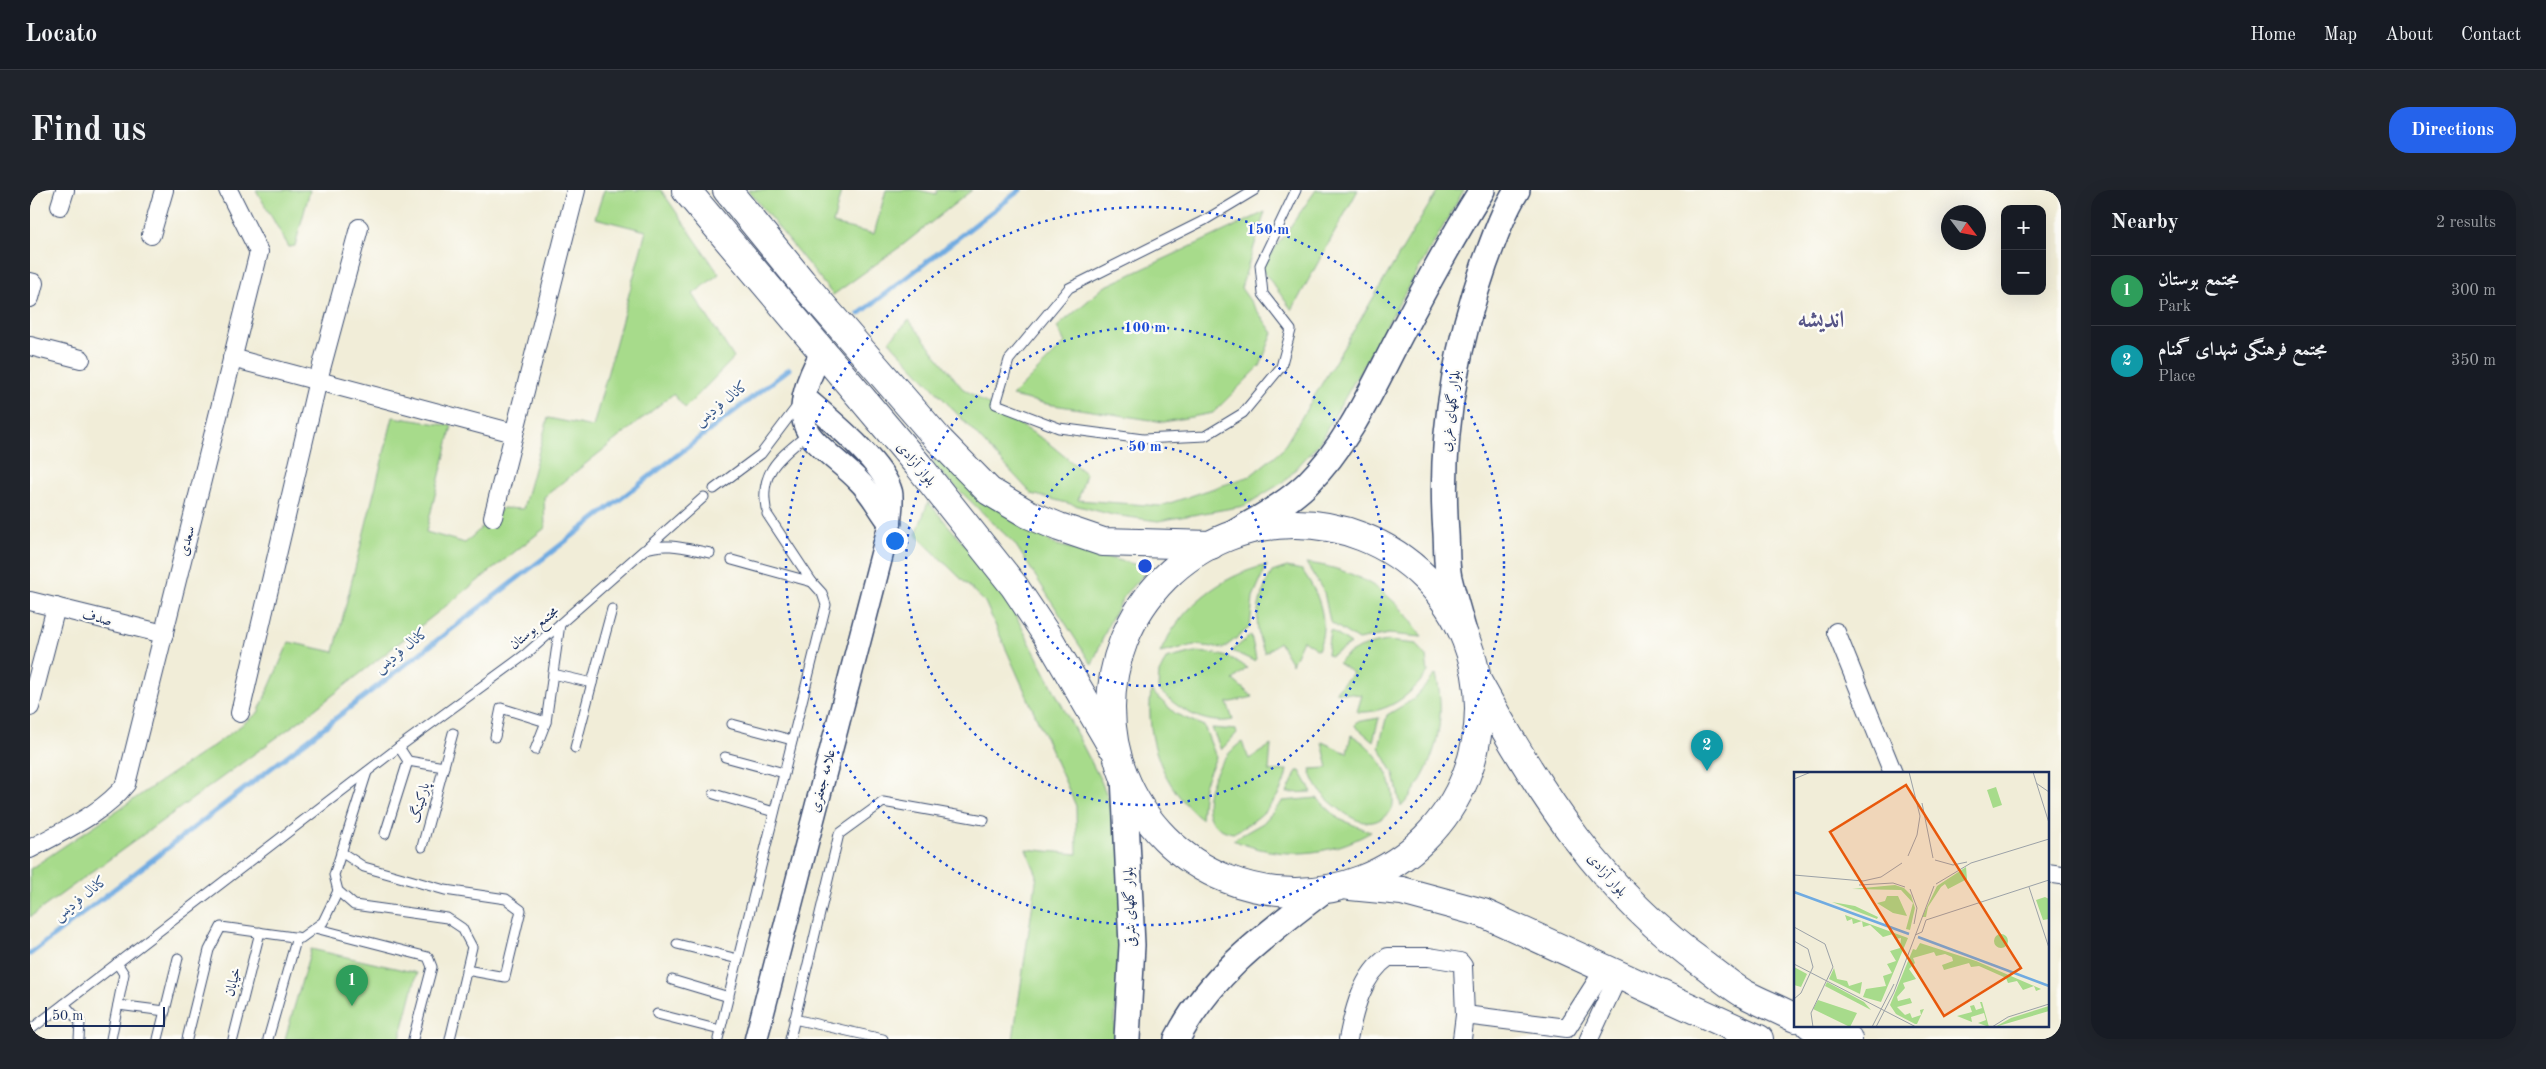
<!DOCTYPE html>
<html lang="en">
<head>
<meta charset="utf-8">
<style>
  :root { --surface:#171b24; --page:#20242c; --text:#f1f3f6; --muted:#9ea1a6; --line:#363941; --accent:#2563eb }
  body { margin:0; font-family:"Old Standard TT",Amiri,serif; background:var(--page); color:var(--text) }
  .controls { position:absolute; right:15px; top:15px; display:grid; overflow:hidden; border-radius:10px; box-shadow:0 5px 20px #0002 }
  .controls button { width:45px; height:45px; display:grid; place-items:center; padding:0; border:0; border-bottom:1px solid var(--line); background:var(--surface); color:var(--text); font:25px sans-serif }
  .compass { position:absolute; left:1911px; top:15px; width:45px; height:45px; border-radius:50%; background:var(--surface); box-shadow:0 5px 20px #0002; rotate:122deg }
  .scale { position:absolute; left:15px; bottom:12px; width:120px; box-sizing:border-box; padding-left:5px; border:2px solid #1b2f5e; border-top:0; font-size:14px; line-height:18px; white-space:nowrap; color:#1b2f5e; -webkit-text-stroke:4px #fdfcf7; paint-order:stroke }
  .you { position:absolute; left:864px; top:350px; width:18px; height:18px; margin:-12px; border:4px solid #fff; border-radius:50%; background:#1a73e8; box-shadow:0 0 0 8px #1a73e833 }
  .badge { display:grid; place-items:center; width:32px; height:32px; border-radius:50%; background:var(--accent); color:#fff; font-size:16px; font-weight:700 }
  .pin { position:absolute; translate:-50% -41px; filter:drop-shadow(0 1px 2px #0008) }
  .pin::after { content:''; position:absolute; top:26px; width:18px; height:15px; background:inherit; clip-path:polygon(0 0,100% 0,50% 100%) }
  .list { margin:0; padding:0; list-style:none }
  h2 { display:flex; justify-content:space-between; align-items:center; height:65px; margin:0; padding:0 20px; font-size:21px }
  h2 small { font-size:16px; font-weight:400; color:var(--muted) }
  .list li { display:grid; grid-template-columns:32px 1fr auto; gap:15px; align-items:center; box-sizing:border-box; height:70px; padding:0 20px; border-top:1px solid var(--line) }
  .list b { display:block; font-size:19px; white-space:nowrap }
  .list p { margin:0; font-size:16px; white-space:nowrap; color:var(--muted) }
  .list em { font-size:16px; font-style:normal; color:var(--muted) }
  .map { position:relative; flex:none; width:2031px; height:849px; overflow:hidden; border-radius:20px }
  header { display:flex; align-items:center; gap:30px; box-sizing:border-box; height:70px; padding:0 25px; background:var(--surface); border-bottom:1px solid var(--line) }
  header strong { font-size:24px }
  nav { display:flex; gap:28px; margin-inline-start:auto; font-size:18px }
  .intro { display:flex; align-items:center; justify-content:space-between; box-sizing:border-box; height:120px; padding:0 30px }
  h1 { margin:0; font-size:35px }
  .button { padding:12px 22px; border-radius:20px; background:var(--accent); color:#fff; font-size:18px; font-weight:700 }
  main { display:flex; gap:30px; padding:0 30px }
  aside { flex:1; background:var(--surface); border-radius:20px; box-shadow:0 5px 20px #0002 }
  .map>svg:first-child { display:block }
  .green { fill:#a7db8b; stroke:#618574 }
  .lines { fill:none; stroke-linecap:round; stroke-linejoin:round }
  .stream { stroke:#70abe1; stroke-width:5 }
  .service-casing { stroke:#3b4c70; stroke-width:11 }
  .minor-casing { stroke:#3b4c70; stroke-width:20 }
  .tertiary-casing { stroke:#3b4c70; stroke-width:25 }
  .secondary-casing { stroke:#3b4c70; stroke-width:28 }
  .primary-casing { stroke:#3b4c70; stroke-width:30 }
  .service { stroke:#fff; stroke-width:9 }
  .minor { stroke:#fff; stroke-width:18 }
  .tertiary { stroke:#fff; stroke-width:22 }
  .secondary { stroke:#fff; stroke-width:25 }
  .primary { stroke:#fff; stroke-width:28 }
  .ring { fill:none; stroke:#1d4ed8; stroke-width:2.5; stroke-dasharray:2.5 5 }
  .labels { text-anchor:middle; dominant-baseline:central; stroke-width:4.5; stroke-linejoin:round; paint-order:stroke }
  .street-label { font-size:14px; fill:#1b2f5e; stroke:#fdfcf7 }
  .water-label { font-size:15px; font-style:italic; fill:#395a8c; stroke:#fdfcf7 }
  .town-label { font-size:24px; font-weight:bold; fill:#565487; stroke:#fdfcf7 }
  .inset-river { fill:none; stroke:#70abe1; stroke-width:2.5 }
  .inset-road { fill:none; stroke:#9ba1a7; stroke-width:1 }
  .view { fill:#e8590c; fill-opacity:0.15; stroke:#e8590c; stroke-width:2.5 }
  .inset-edge { fill:none; stroke:#1b2f5e; stroke-width:2.5 }
  .centre { fill:#1d4ed8; stroke:#fdfcf7; stroke-width:2.5 }
  .ring-label { font-size:15px; text-anchor:middle; font-weight:bold; fill:#1d4ed8; stroke:#fdfcf7; stroke-width:4.5; stroke-linejoin:round; paint-order:stroke }
</style>
</head>
<body>
<header>
<strong>Locato</strong>
<nav><a>Home</a><a>Map</a><a>About</a><a>Contact</a></nav>
</header>
<div class="intro"><h1>Find us</h1><a class="button">Directions</a></div>
<main>
<div class="map">
<svg width="2031" height="849" viewBox="0 0 2031 849">
  <rect width="100%" height="100%" fill="#fdfcf7"/>
  <filter id="ink" filterUnits="userSpaceOnUse"><feTurbulence type="fractalNoise" baseFrequency=".02" numOctaves="2"/><feDisplacementMap in="SourceGraphic" scale="10" xChannelSelector="R" yChannelSelector="G"/><feConvolveMatrix kernelMatrix="1 2 1 2 8 2 1 2 1" color-interpolation-filters="sRGB"/></filter>
  <filter id="wash" filterUnits="userSpaceOnUse"><feTurbulence type="fractalNoise" baseFrequency=".0096" numOctaves="4" result="noise"/><feDisplacementMap in="SourceGraphic" scale="20" xChannelSelector="R" yChannelSelector="G"/><feGaussianBlur stdDeviation="1.12" result="paint"/><feColorMatrix in="noise" values="0 0 0 0 0 0 0 0 0 0 0 0 0 0 0 0 0 1.4 0 .05"/><feComposite in="paint" operator="in"/></filter>
  <g filter="url(#wash)">
    <rect width="100%" height="100%" fill="#f1edd8"/>
    <g class="green">
      <polygon points="226,0 280,0 265,56 259,57"/>
      <polygon points="574,0 631,0 689,84 663,104 704,168 655,218 643,204 514,307 515,338 275,527 0,727 0,679 183,556 228,523 259,452 304,462 363,227 422,236 396,342 435,353 473,318 493,319 518,228 563,237 616,41 565,28"/>
      <polygon points="718,0 811,1 803,34 844,44 856,0 888,0 906,4 907,0 942,0 874,54 803,105"/>
      <polygon points="1286,0 1328,0 1262,120 1231,78"/>
      <polygon points="1408,0 1434,0 1289,253 1255,291 1214,316 1128,331 1083,325 1002,304 859,151 879,130 932,198 1016,251 1056,284 1048,310 1131,316 1220,286 1252,260"/>
      <polygon points="1235,22 1211,98 1243,143 1230,176 1183,223 1134,232 1017,214 982,206 1035,153 1027,137 1074,97"/>
      <polygon points="909,264 1023,354 1120,378 1096,403 1079,433 1062,475 985,354 902,274"/>
      <polygon points="898,312 971,397 1071,591 1097,654 1084,849 983,849 1007,685 996,659 1047,664 1046,616 955,412 886,345"/>
      <path d="M1276 373C1326 378 1367 404 1392 447L1358 444 1328 450 1300 432 1294 402Z"/>
      <path d="M1237 375 1223 407 1220 437 1194 458 1164 455 1130 463C1150 418 1189 386 1237 375Z"/>
      <path d="M1257 377 1272 380C1289 403 1300 432 1288 460L1273 450 1262 474 1249 452 1235 463C1221 436 1228 407 1242 382Z"/>
      <polygon points="1300,440 1321,454 1300,466 1297,464"/>
      <polygon points="1221,445 1226,469 1224,471 1202,461"/>
      <path d="M1358 451 1387 454 1396 467 1398 482C1381 505 1358 524 1327 522L1332 505 1305 502 1323 483 1308 473C1322 458 1339 454 1358 451Z"/>
      <path d="M1164 462C1184 463 1201 465 1217 478L1203 490 1223 507 1197 513 1203 530C1174 536 1148 519 1128 499L1129 483 1136 469Z"/>
      <path d="M1406 484C1418 532 1404 581 1371 617L1364 584 1349 557 1357 525 1384 509Z"/>
      <path d="M1121 501 1146 524 1174 536 1186 567 1174 595 1171 629C1133 597 1115 550 1121 501Z"/>
      <polygon points="1349,528 1343,551 1325,536 1326,532"/>
      <polygon points="1182,538 1206,540 1207,543 1191,560"/>
      <path d="M1321 545C1344 556 1365 587 1363 614 1363 619 1359 623 1355 626 1339 639 1323 630 1308 618 1294 608 1284 596 1280 579L1298 578 1292 552 1317 563Z"/>
      <path d="M1212 552 1219 569 1241 555 1239 581 1257 580C1252 611 1229 630 1203 643 1154 634 1185 569 1212 552Z"/>
      <polygon points="1267,581 1270,581 1282,602 1257,603"/>
      <path d="M1287 608 1309 629 1341 642C1298 667 1249 670 1203 650L1233 633 1253 611Z"/>
      <polygon points="281,759 387,783 370,849 255,849"/>
    </g>
    <g class="lines">
      <g class="stream">
        <polyline points="829,124 990,0"/>
        <polyline points="0,764 759,179"/>
      </g>
    </g>
  </g>
  <g filter="url(#ink)">
    <g class="lines">
      <g class="service-casing">
        <g id="service">
          <polyline points="1225,0 1175,30 1039,98 979,170 966,214 1029,238 1113,249 1175,246 1213,223 1251,177 1261,140 1233,104 1230,75 1266,0"/>
          <polyline points="684,299 731,264 768,215"/>
          <path d="M736 318C729 280 752 266 778 244"/>
          <polyline points="618,357 674,307"/>
          <polyline points="702,370 782,392"/>
          <polyline points="523,484 562,493 582,419"/>
          <polyline points="702,534 762,550"/>
          <polyline points="465,547 471,518 516,532 530,434"/>
          <polyline points="545,558 562,493"/>
          <polyline points="505,560 516,532"/>
          <polyline points="695,567 754,583"/>
          <polyline points="378,571 414,577"/>
          <polyline points="337,582 304,685 308,701 324,715 417,728 432,738 442,757 420,849"/>
          <polyline points="684,604 744,622"/>
          <polyline points="355,644 378,571 369,557"/>
          <polyline points="392,657 423,543"/>
          <polyline points="311,662 334,677 415,700 476,709 491,720 475,787 436,780"/>
          <polyline points="285,738 398,767 402,777 383,849"/>
          <polyline points="647,754 708,769"/>
          <polyline points="642,790 699,807"/>
          <polyline points="34,814 50,832 49,849"/>
          <polyline points="88,815 135,821"/>
          <polyline points="627,824 690,840"/>
          <polyline points="764,829 853,849"/>
          <path d="M0 840 369 557 496 464 614 360C636 351 658 359 680 363"/>
          <polyline points="81,849 94,784 87,773"/>
          <polyline points="128,849 148,768"/>
          <polyline points="157,849 179,760 191,737 271,748 293,732 308,701"/>
          <polyline points="203,849 230,742"/>
          <polyline points="238,849 267,747"/>
          <polyline points="688,849 796,415 792,403 782,392 737,324"/>
          <polyline points="760,849 809,644 853,612 954,630"/>
        </g>
      </g>
      <g class="minor-casing">
        <g id="minor">
          <polyline points="30,16 35,0"/>
          <polyline points="121,45 134,0"/>
          <polyline points="0,92 4,93 0,108"/>
          <polyline points="0,156 51,169"/>
          <polyline points="202,168 484,243"/>
          <polyline points="463,327 546,0"/>
          <polyline points="0,411 134,444"/>
          <polyline points="1806,442 1863,583"/>
          <polyline points="0,517 26,417"/>
          <polyline points="210,523 288,190 329,38"/>
          <path d="M0 659C32 641 73 624 96 594L229 62 198 0"/>
          <polyline points="2017,683 2031,685"/>
          <path d="M1318 849C1324 820 1332 785 1358 767H1399L1430 772 1433 776 1435 825"/>
          <polyline points="1432,849 1435,825 1537,838 1574,780"/>
          <polyline points="1559,849 1588,786"/>
        </g>
      </g>
      <g class="tertiary-casing">
        <g id="tertiary">
          <path d="M792 162C780 184 764 218 778 242 786 256 816 277 828 290 841 302 849 319 860 333"/>
          <path d="M726 849 860 333C860 324 863 311 861 302 853 272 798 228 774 207"/>
        </g>
      </g>
      <g class="secondary-casing">
        <g id="secondary">
          <path d="M1198 347C1225 330 1254 316 1277 294 1318 254 1342 199 1368 149 1394 99 1422 48 1452 0"/>
          <path d="M1436 451C1431 430 1424 409 1419 388 1416 374 1417 358 1416 343 1409 251 1425 160 1455 73 1464 49 1473 22 1487 0"/>
          <polyline points="1094,586 1102,755 1097,849"/>
          <path d="M1147 849C1180 784 1238 743 1294 700"/>
        </g>
      </g>
      <g class="primary-casing">
        <g id="primary">
          <polyline points="656,0 888,275 984,396 1018,447 1081,555"/>
          <polyline points="697,0 772,92 909,250 959,301 998,324 1029,337 1073,352 1181,355"/>
          <circle cx="1265" cy="518" r="184"/>
          <path d="M1449 494C1510 604 1572 702 1676 776 1688 785 1700 795 1713 803 1730 812 1748 819 1765 828"/>
          <polyline points="1320,696 1372,701 1453,723 1729,849"/>
          <polyline points="1780,835 1818,849"/>
        </g>
      </g>
      <use href="#service" class="service"/>
      <use href="#minor" class="minor"/>
      <use href="#tertiary" class="tertiary"/>
      <use href="#secondary" class="secondary"/>
      <use href="#primary" class="primary"/>
    </g>
  </g>
  <g class="ring">
    <circle cx="1115" cy="376" r="120"/>
    <circle cx="1115" cy="376" r="239"/>
    <circle cx="1115" cy="376" r="359"/>
  </g>
  <g class="labels">
    <g class="street-label">
      <text transform="translate(1421 221) rotate(-83)">بلوار گلهای غربی</text>
      <text transform="translate(886 274) rotate(50)">بلوار آزادی</text>
      <text transform="translate(157 351) rotate(-76)">سعدی</text>
      <text transform="translate(67 428) rotate(14)">صدف</text>
      <text transform="translate(504 438) rotate(-40)">مجتمع بوستان</text>
      <text transform="translate(793 591) rotate(-75)">علامه جعفری</text>
      <text transform="translate(390 613) rotate(-75)">پارکینگ</text>
      <text transform="translate(1577 685) rotate(49)">بلوار آزادی</text>
      <text transform="translate(1100 717) rotate(-92)">بلوار گلهای شرقی</text>
      <text transform="translate(203 792) rotate(-76)">خیابان</text>
    </g>
    <g class="water-label">
      <text transform="translate(692 214) rotate(-38)">کانال فردیس</text>
      <text transform="translate(372 461) rotate(-38)">کانال فردیس</text>
      <text transform="translate(51 709) rotate(-38)">کانال فردیس</text>
    </g>
    <g class="town-label">
      <text x="1791" y="131">اندیشه</text>
    </g>
  </g>
  <g transform="translate(1764 582)">
    <rect width="255" height="255" fill="#f1edd8"/>
    <path d="M202 15 208 33 199 36 193 18ZM172 95 173 107 154 117 151 112 147 115 134 135 132 145H128L143 114ZM101 113 110 116 117 123 121 136 116 158 112 157 119 131 107 118 58 117ZM93 124H104L113 144 99 141 83 131 91 129ZM251 125 255 127V147L249 148 242 128ZM38 130 61 134 84 145 83 147ZM51 143 114 166 87 230 69 225 72 217 92 214 89 204 98 201 93 192 102 189 96 179 106 176 107 166 101 167 99 162 89 165 76 153 69 155 68 149 59 152 58 147 53 149ZM200 169a7 7 0 1 1 14 0a7 7 0 1 1-14 0ZM126 171 182 189 247 217 242 219 240 214 229 218 223 209 214 211 212 206 185 194 177 195 175 191 150 198 148 193 159 189 158 185 151 182 142 184 140 180 119 186 121 191 115 197 122 207 109 211 111 216 103 225 104 229 116 226 118 231 103 235 111 243 116 241 118 246 127 243 126 238 130 237 123 252H121L102 242 96 233 119 177 122 178ZM0 195 13 202 7 215 0 213ZM40 196 43 207 53 209 55 214 68 210 66 222 35 207ZM33 210 70 230 77 238 31 214ZM24 228 63 241 56 255 19 237ZM186 230H188L195 255 184 251 192 248 190 241 177 245 178 250 163 244 178 240 176 234 180 233 182 238 188 236ZM255 234V239L201 255 217 246Z" fill="#a7db8b"/>
    <path class="inset-river" d="M0 120 115 162M124 165 255 214"/>
    <path class="inset-road" d="M239 0 255 51M0 7 17 0M242 11 255 20M128 31 139 86M114 84 123 63 126 44 115 0M141 88 159 93 173 90M0 103 69 109 87 105 108 91M142 112 177 91 255 67M65 113 99 111 111 115M235 115 255 176M116 117 123 136 120 152M132 148 255 108M0 155 31 172 39 195 17 241 19 255M121 163 128 160 132 148M0 169 14 177 19 195 7 221 0 227M0 192 122 255M78 255 100 212M82 255 100 220 140 114M198 255 214 245 255 232"/>
    <path class="view" d="M112 13 227 196 150 244 36 60Z"/>
    <rect width="255" height="255" class="inset-edge"/>
  </g>
  <circle cx="1115" cy="376" r="8" class="centre"/>
  <g class="ring-label">
    <text x="1238" y="44">150 m</text>
    <text x="1115" y="142">100 m</text>
    <text x="1115" y="261">50 m</text>
  </g>
</svg>
<div class="controls">
<button>+</button>
<button>−</button>
</div>
<svg class="compass" viewBox="-18 -18 36 36"><path d="M0-13l5 13h-10z" fill="#e53935"/><path d="M0 13l5-13h-10z" fill="#9ea1a6"/></svg>
<div class="scale">50 m</div>
<div class="you"></div>
<div class="pin badge" style="left:322px;top:816px;background:#2e9e5b">1</div>
<div class="pin badge" style="left:1677px;top:581px;background:#0f9aa8">2</div>
</div>
<aside>
<h2>Nearby<small>2 results</small></h2>
<ul class="list">
<li><span class="badge" style="background:#2e9e5b">1</span><div><b>مجتمع بوستان</b><p>Park</p></div><em>300 m</em></li>
<li><span class="badge" style="background:#0f9aa8">2</span><div><b>مجتمع فرهنگی شهدای گمنام</b><p>Place</p></div><em>350 m</em></li>
</ul>
</aside>
</main>
</body>
</html>
